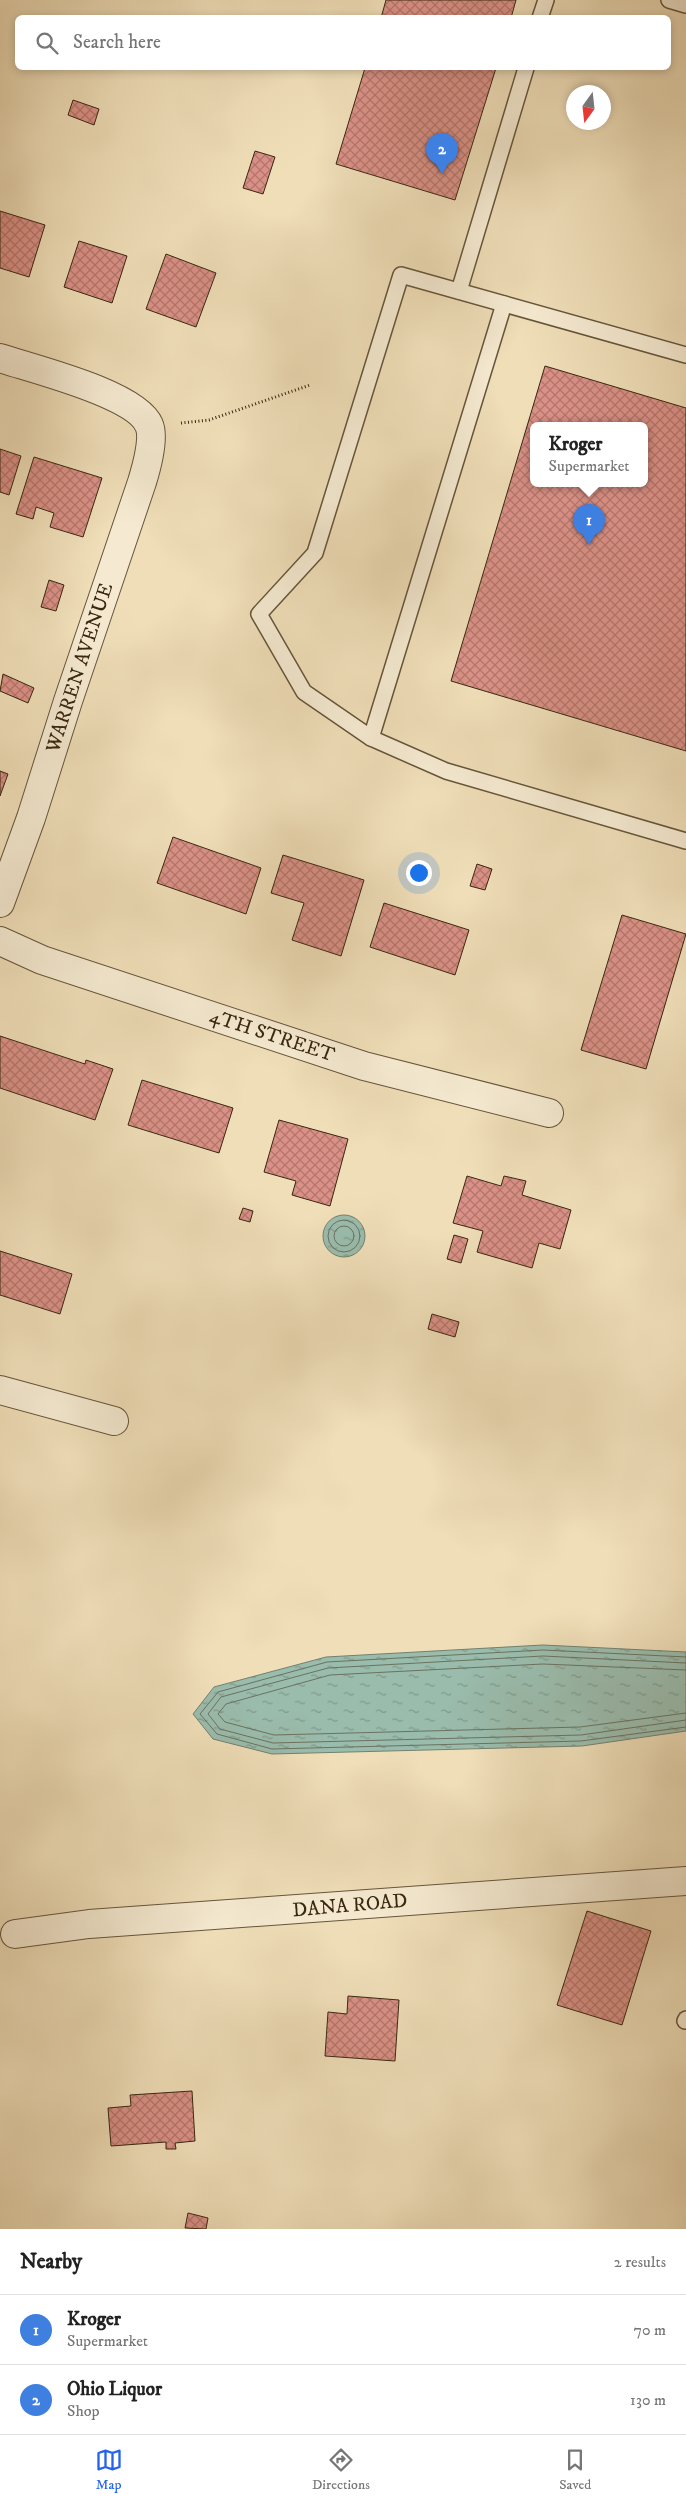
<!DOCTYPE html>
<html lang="en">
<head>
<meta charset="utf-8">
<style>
  :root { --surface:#fff; --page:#f2f2f2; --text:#222; --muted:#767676; --line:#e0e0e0; --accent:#2563eb }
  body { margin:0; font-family:"IM FELL DW Pica",serif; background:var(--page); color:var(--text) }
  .compass { position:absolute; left:566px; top:85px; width:45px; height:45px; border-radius:50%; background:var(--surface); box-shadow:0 2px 8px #0003; rotate:195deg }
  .you { position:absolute; left:418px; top:872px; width:18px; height:18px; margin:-12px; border:4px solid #fff; border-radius:50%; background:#1a73e8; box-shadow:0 0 0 8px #1a73e833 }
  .badge { display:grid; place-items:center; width:32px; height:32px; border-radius:50%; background:var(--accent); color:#fff; font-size:16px; font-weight:700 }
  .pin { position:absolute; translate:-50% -41px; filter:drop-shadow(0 1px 2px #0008) }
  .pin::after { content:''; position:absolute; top:26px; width:18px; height:15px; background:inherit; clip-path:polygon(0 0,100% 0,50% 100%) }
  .popup { position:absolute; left:530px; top:422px; width:118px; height:65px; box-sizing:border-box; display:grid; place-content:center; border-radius:8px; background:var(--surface); filter:drop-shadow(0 1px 4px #0005); font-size:16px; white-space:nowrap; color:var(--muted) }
  .popup b { font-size:19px; color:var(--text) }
  .popup::after { content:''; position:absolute; left:50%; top:100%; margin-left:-10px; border:10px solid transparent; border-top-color:var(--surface) }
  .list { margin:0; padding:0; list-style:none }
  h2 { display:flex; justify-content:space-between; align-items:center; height:65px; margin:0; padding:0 20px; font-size:21px }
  h2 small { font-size:16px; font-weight:400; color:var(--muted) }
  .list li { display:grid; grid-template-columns:32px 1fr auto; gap:15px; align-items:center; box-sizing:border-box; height:70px; padding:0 20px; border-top:1px solid var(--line) }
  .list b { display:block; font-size:19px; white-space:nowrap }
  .list p { margin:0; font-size:16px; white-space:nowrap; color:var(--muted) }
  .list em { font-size:16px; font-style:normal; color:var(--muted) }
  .icon { flex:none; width:28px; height:28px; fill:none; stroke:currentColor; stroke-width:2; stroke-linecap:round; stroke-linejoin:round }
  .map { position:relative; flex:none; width:686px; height:2229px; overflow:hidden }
  .search { position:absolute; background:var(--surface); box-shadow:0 2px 8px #0003; left:15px; right:15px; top:15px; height:55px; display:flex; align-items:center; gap:12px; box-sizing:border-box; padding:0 18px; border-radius:8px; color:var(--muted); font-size:19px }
  .sheet { height:205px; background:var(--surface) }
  nav { display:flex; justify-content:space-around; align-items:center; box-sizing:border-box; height:70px; border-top:1px solid var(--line); background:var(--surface); font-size:14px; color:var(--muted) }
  nav a { display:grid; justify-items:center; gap:2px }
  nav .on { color:var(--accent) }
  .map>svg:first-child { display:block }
  .water { fill:url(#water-ripples); stroke:#73806e }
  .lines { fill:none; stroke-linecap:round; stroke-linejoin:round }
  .shore { stroke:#6a725e; stroke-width:1 }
  .building { fill:url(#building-cross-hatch); stroke:#392710; fill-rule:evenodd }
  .lane-casing { stroke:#66553a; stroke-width:18 }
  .street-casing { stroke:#66553a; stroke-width:30 }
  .path { stroke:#392710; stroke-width:3; stroke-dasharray:1 2.5; stroke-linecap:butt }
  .lane { stroke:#f5ead1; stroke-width:15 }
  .street { stroke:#f5ead1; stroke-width:28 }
  .labels { text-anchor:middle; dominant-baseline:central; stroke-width:4; stroke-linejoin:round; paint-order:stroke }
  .street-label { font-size:20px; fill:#392710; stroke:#f5ead1 }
</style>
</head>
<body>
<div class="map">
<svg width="686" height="2229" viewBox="0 0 686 2229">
  <defs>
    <pattern id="water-ripples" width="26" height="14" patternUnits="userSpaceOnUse" patternTransform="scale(1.25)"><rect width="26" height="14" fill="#9abcad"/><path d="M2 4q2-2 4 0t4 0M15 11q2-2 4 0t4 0" fill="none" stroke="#7f998b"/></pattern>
    <pattern id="building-cross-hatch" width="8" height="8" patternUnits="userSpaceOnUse" patternTransform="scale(1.25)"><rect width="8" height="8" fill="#db9187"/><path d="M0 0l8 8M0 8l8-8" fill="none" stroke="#b3766d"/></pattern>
  </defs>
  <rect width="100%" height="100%" fill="#efdeb8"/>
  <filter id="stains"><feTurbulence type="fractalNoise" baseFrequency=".004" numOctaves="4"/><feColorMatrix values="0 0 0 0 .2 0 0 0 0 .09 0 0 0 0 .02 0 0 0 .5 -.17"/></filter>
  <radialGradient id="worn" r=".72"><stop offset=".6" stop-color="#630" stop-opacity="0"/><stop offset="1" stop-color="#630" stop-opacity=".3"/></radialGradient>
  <g class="water">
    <circle cx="344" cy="1236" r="21"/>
    <polygon points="543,1645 686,1652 686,1731 582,1746 272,1754 213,1739 193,1714 214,1687 326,1657"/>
  </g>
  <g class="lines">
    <g class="shore">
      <circle cx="344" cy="1236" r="16"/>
      <circle cx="344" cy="1236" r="10"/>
      <polyline points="686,1657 543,1650 327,1662 218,1692 200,1714 217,1734 272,1749 581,1741 686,1727"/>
      <polyline points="686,1663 543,1656 328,1668 221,1697 208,1714 220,1729 273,1743 581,1735 686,1720"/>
      <polyline points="686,1670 543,1664 330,1675 226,1704 218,1714 225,1722 274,1735 580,1727 686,1713"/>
    </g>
  </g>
  <g class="building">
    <polygon points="386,0 516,0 511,18 381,18"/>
    <polygon points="365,68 496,68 455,200 336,164"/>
    <polygon points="73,100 99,109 94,125 68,115"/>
    <polygon points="255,151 275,157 263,194 243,188"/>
    <polygon points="0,211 45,225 29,277 0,268"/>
    <polygon points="79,241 127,256 112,303 64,287"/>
    <polygon points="166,254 216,273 196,327 146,309"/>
    <path d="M545 366 686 408V751L451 681ZM534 426H644V484H534Z"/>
    <polygon points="0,449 21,456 9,495 0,492"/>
    <polygon points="34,457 102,478 83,537 50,527 54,513 36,507 33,519 16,514"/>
    <polygon points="49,580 64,585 56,611 41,607"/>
    <polygon points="3,674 34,688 28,703 0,691"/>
    <polygon points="0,771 8,774 0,796"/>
    <polygon points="173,837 261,868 246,914 157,883"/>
    <polygon points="283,855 364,880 341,956 292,940 304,903 271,893"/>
    <polygon points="477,864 492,869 485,890 470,886"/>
    <polygon points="384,903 469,930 455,975 370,947"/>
    <polygon points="622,915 686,934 646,1069 581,1050"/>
    <polygon points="0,1036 85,1064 86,1060 113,1069 95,1120 0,1088"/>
    <polygon points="142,1080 233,1108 219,1153 128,1125"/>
    <polygon points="279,1120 348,1139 330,1206 292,1195 296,1181 264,1172"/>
    <polygon points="467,1176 501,1186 504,1176 526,1181 522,1195 571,1210 560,1249 539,1243 532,1268 477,1252 483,1231 453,1223"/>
    <polygon points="243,1208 253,1211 250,1222 239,1219"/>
    <polygon points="454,1235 468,1239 461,1263 447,1259"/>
    <polygon points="0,1251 72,1274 60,1314 0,1295"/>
    <polygon points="432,1314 459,1322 455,1337 428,1329"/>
    <polygon points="587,1911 651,1931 622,2025 557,2005"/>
    <polygon points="348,1996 399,2000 395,2061 325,2056 328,2012 347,2014"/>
    <polygon points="192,2091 195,2141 175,2143 176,2149 166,2149 166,2142 111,2146 108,2108 131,2106 130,2095"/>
    <polygon points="188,2213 208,2218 206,2229 185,2228"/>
  </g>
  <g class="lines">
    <g class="lane-casing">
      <g id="lane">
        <polyline points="669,0 686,5"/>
        <polyline points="540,18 546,0"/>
        <polyline points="459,291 526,68"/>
        <polyline points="686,355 401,275 315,553 259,614 304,692 371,738 446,771 686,841"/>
        <polyline points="371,738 504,304"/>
        <polyline points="685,2021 686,2019"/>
      </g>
    </g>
    <g class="street-casing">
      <g id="street">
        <path d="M0 358C33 369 136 394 149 425 155 438 146 469 142 482L68 701 31 818 0 903"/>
        <polyline points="0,941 42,960 364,1066 549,1113"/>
        <polyline points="0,1390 114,1421"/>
        <polyline points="15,1934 89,1924 686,1881"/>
      </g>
    </g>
    <polyline class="path" points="181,423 209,420 310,385"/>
    <use href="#lane" class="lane"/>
    <use href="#street" class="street"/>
  </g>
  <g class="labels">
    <g class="street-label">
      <text transform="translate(80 668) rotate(-72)">WARREN AVENUE</text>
      <text transform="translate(272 1036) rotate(18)">4TH STREET</text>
      <text transform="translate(350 1906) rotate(-5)">DANA ROAD</text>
    </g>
  </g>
  <rect width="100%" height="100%" filter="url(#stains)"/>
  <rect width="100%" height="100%" fill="url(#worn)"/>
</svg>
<svg class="compass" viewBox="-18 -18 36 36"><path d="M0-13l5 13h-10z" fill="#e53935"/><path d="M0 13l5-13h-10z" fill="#767676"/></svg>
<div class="you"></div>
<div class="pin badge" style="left:589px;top:545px;background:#3f7fe0">1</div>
<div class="popup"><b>Kroger</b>Supermarket</div>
<div class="pin badge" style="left:442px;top:174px;background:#3f7fe0">2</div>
<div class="search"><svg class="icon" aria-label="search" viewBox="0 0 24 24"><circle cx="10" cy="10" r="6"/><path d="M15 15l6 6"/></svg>Search here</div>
</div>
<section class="sheet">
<h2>Nearby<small>2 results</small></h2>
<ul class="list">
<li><span class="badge" style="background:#3f7fe0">1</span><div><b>Kroger</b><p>Supermarket</p></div><em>70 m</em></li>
<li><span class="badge" style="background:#3f7fe0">2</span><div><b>Ohio Liquor</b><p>Shop</p></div><em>130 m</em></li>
</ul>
</section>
<nav>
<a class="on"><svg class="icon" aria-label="map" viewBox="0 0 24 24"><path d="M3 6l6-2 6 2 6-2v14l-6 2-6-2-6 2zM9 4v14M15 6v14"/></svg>Map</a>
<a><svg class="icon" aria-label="directions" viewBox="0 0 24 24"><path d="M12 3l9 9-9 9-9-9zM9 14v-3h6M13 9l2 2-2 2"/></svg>Directions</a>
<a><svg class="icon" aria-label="saved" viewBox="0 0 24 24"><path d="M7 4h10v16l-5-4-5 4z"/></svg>Saved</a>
</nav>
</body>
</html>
